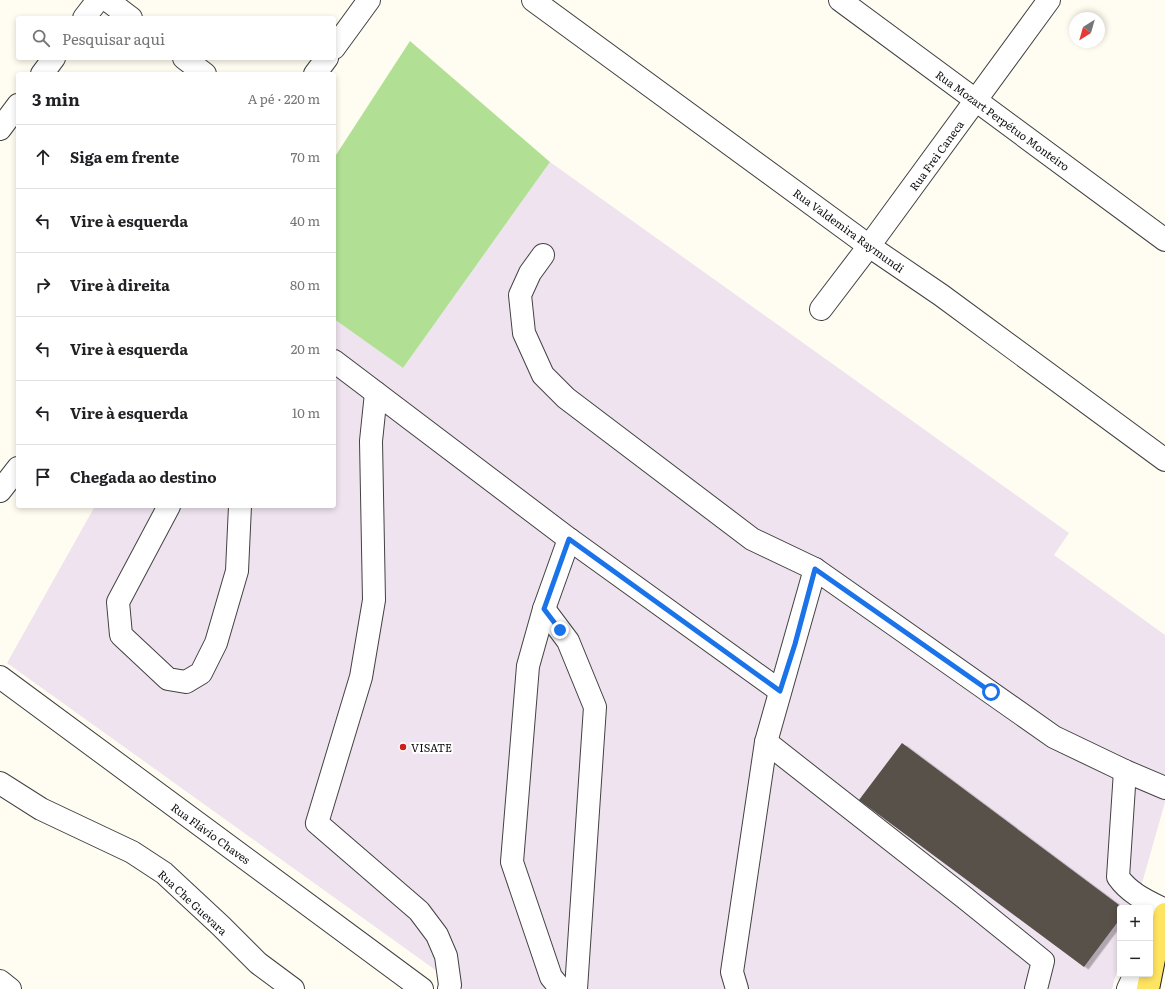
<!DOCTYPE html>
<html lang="pt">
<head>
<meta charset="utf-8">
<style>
  :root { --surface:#fff; --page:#f6f6f6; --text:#202124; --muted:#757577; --line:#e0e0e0 }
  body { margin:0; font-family:Literata,serif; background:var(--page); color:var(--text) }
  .controls { position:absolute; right:12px; bottom:12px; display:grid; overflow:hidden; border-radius:4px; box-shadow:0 2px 6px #0003 }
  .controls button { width:36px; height:36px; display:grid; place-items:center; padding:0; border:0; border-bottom:1px solid var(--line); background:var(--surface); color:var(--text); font:20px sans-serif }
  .compass { position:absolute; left:1069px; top:12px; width:36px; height:36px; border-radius:50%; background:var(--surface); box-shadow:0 2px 6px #0003; rotate:217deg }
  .stop { position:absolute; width:12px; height:12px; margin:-9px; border:3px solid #1a73e8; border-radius:50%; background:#fff }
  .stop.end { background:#1a73e8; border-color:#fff; box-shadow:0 1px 4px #0008 }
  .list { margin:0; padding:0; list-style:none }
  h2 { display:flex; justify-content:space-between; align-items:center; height:52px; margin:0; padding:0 16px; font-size:17px }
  h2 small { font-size:13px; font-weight:400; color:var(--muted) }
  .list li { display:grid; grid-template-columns:26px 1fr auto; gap:12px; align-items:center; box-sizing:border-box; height:64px; padding:0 16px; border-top:1px solid var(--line) }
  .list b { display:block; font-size:15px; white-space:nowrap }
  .list em { font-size:13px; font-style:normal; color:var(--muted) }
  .icon { flex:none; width:22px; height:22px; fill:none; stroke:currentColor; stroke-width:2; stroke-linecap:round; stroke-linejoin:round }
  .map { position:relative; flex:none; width:1165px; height:989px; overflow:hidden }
  .search { position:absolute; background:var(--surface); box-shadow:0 2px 6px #0003; left:16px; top:16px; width:320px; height:44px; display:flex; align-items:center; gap:10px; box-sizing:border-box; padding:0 14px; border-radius:4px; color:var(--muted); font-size:15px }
  .panel { position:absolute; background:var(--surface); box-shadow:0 2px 6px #0003; left:16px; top:72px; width:320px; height:436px; border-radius:4px }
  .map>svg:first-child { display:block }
  .industrial { fill:#eee3ee }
  .forest { fill:#b1e095 }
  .building { fill:#59514a; filter:url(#shadow) }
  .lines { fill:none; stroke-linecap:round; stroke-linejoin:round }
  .minor-casing { stroke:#424242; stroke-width:24 }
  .major-casing { stroke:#202020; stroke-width:24 }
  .minor { stroke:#fff; stroke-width:22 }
  .major { stroke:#ffe461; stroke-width:22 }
  .route { stroke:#1a73e8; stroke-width:5 }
  .poi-dot { fill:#cc1f1a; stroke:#fff; stroke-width:1.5 }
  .labels { text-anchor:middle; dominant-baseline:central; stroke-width:4; stroke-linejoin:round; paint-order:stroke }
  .street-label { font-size:11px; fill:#0f0f0f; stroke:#fff }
  .poi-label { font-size:11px; fill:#0f0f0f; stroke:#fff; text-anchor:start }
</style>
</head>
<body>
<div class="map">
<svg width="1165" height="989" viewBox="0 0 1165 989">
  <defs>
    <filter id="shadow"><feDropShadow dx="4.5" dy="2.5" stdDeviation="0" flood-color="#0004"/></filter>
  </defs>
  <rect width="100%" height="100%" fill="#fffdf1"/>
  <polygon class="industrial" points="550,162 1069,533 1054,555 1165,635 1165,802 1135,908 1120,908 1120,960 1112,989 462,989 7,663 95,506 334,506 334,319 403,368"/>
  <polygon class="forest" points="410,41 550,162 403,368 334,319 334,158"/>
  <polygon class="building" points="902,743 1123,908 1120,908 1120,919 1084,967 859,800"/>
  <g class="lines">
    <g class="minor-casing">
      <g id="minor">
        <polyline points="107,0 131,18"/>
        <polyline points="533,0 869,246 941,295 1165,460"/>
        <polyline points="840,0 1165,240"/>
        <polyline points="84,18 98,0"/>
        <polyline points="334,48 369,0"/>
        <polyline points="184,58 205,74"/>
        <polyline points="42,74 54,58"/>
        <polyline points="315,74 327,58"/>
        <polyline points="0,129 18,105"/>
        <polyline points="543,255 530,273 520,295 524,333 543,375 566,398 752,539 815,569 1054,737 1125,771 1165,788"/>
        <polyline points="821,309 869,246 1049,0"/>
        <polyline points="334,361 569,539 780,691"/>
        <polyline points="376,393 371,441 374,600 361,677 317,823 419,911 437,935 446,956 450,985 449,989"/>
        <polyline points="0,491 18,468"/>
        <polyline points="169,506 118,602 121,635 168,679 186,682 201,673 216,643 237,571 240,506"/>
        <polyline points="544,609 568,641 595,707 576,989"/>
        <polyline points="0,677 422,989"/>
        <polyline points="766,742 965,898 1043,961 1036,989"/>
        <path d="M1125 771 1118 877C1130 894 1147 901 1165 910"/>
        <polyline points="0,783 41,809 132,852 164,873 221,926 258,963 293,989"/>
        <polyline points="0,981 10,989"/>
        <polyline points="561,989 551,977 512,862 528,666 544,609 569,539"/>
        <polyline points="737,989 732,972 766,742 815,569"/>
        <polyline points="1128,989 1135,974"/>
      </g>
    </g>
    <g class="major-casing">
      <polyline id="major" points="1148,989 1157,944 1165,914"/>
    </g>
    <use href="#minor" class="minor"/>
    <use href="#major" class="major"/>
  </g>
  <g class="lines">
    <polyline class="route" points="560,630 544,609 569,539 780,691 795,644 815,569 991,692"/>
  </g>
  <circle class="poi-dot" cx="403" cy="747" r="4"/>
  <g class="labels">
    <g class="street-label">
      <text transform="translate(1003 120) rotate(36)">Rua Mozart Perpétuo Monteiro</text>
      <text transform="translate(936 155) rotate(-54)">Rua Frei Caneca</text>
      <text transform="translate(849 230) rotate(36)">Rua Valdemira Raymundi</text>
      <text transform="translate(211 833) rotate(36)">Rua Flávio Chaves</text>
      <text transform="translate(193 902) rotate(43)">Rua Che Guevara</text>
    </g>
    <g class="poi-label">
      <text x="411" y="747">VISATE</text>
    </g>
  </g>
</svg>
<div class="controls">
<button>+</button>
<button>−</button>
</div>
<svg class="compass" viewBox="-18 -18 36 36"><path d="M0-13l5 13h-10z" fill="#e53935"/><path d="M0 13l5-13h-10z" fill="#757577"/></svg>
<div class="stop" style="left:991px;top:692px"></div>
<div class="stop end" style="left:560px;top:630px"></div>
<div class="search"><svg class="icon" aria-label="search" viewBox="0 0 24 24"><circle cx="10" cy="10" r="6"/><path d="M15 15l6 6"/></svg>Pesquisar aqui</div>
<section class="panel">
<h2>3 min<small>A pé · 220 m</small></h2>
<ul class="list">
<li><svg class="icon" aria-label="ahead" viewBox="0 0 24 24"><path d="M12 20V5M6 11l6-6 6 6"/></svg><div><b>Siga em frente</b></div><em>70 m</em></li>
<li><svg class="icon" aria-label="left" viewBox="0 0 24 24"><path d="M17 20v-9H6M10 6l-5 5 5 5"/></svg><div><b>Vire à esquerda</b></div><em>40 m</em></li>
<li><svg class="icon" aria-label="right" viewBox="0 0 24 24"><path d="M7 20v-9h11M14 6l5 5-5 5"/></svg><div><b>Vire à direita</b></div><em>80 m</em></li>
<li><svg class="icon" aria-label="left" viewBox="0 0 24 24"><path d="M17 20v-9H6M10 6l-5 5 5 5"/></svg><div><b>Vire à esquerda</b></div><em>20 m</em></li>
<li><svg class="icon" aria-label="left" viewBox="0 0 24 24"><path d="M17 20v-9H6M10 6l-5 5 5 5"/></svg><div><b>Vire à esquerda</b></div><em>10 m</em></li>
<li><svg class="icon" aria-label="arrive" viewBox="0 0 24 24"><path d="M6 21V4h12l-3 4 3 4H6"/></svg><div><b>Chegada ao destino</b></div></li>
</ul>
</section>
</div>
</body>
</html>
